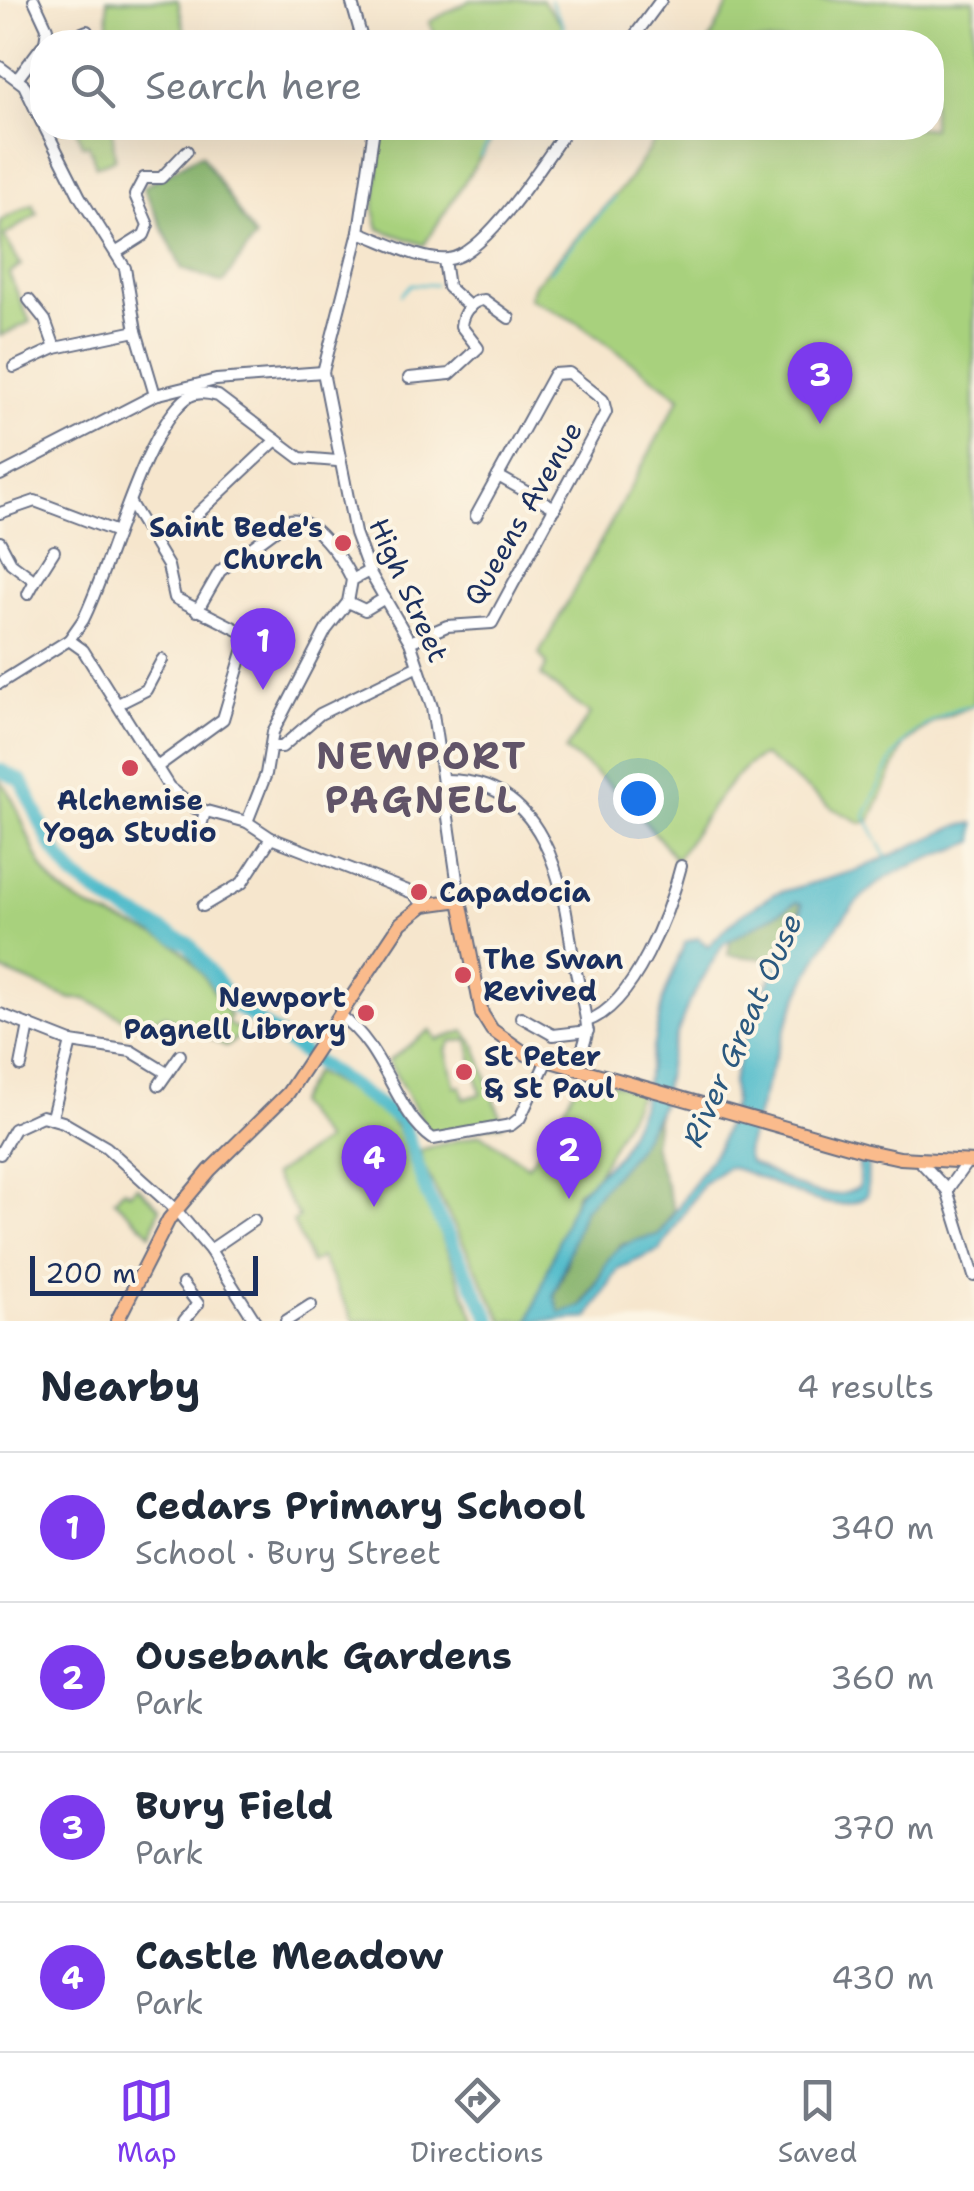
<!DOCTYPE html>
<html lang="en">
<head>
<meta charset="utf-8">
<style>
  :root { --surface:#fff; --page:#f6f6f7; --text:#1f2937; --muted:#747a83; --line:#e0e1e3; --accent:#7c3aed }
  body { margin:0; font-family:"Shantell Sans",sans-serif; background:var(--page); color:var(--text) }
  .scale { position:absolute; left:30px; bottom:25px; width:228px; box-sizing:border-box; padding-left:10px; border:5px solid #1b2f5e; border-top:0; font-size:28px; line-height:35px; white-space:nowrap; color:#1b2f5e; -webkit-text-stroke:8px #fcf5e5; paint-order:stroke }
  .you { position:absolute; left:638px; top:798px; width:35px; height:35px; margin:-25px; border:8px solid #fff; border-radius:50%; background:#1a73e8; box-shadow:0 0 0 15px #1a73e833 }
  .badge { display:grid; place-items:center; width:65px; height:65px; border-radius:50%; background:var(--accent); color:#fff; font-size:32px; font-weight:700 }
  .pin { position:absolute; translate:-50% -82px; filter:drop-shadow(0 2px 5px #0008) }
  .pin::after { content:''; position:absolute; top:52px; width:35px; height:30px; background:inherit; clip-path:polygon(0 0,100% 0,50% 100%) }
  .list { margin:0; padding:0; list-style:none }
  h2 { display:flex; justify-content:space-between; align-items:center; height:130px; margin:0; padding:0 40px; font-size:42px }
  h2 small { font-size:32px; font-weight:400; color:var(--muted) }
  .list li { display:grid; grid-template-columns:65px 1fr auto; gap:30px; align-items:center; box-sizing:border-box; height:150px; padding:0 40px; border-top:2px solid var(--line) }
  .list b { display:block; font-size:38px; white-space:nowrap }
  .list p { margin:0; font-size:32px; white-space:nowrap; color:var(--muted) }
  .list em { font-size:32px; font-style:normal; color:var(--muted) }
  .icon { flex:none; width:55px; height:55px; fill:none; stroke:currentColor; stroke-width:2; stroke-linecap:round; stroke-linejoin:round }
  .map { position:relative; flex:none; width:974px; height:1321px; overflow:hidden }
  .search { position:absolute; background:var(--surface); box-shadow:0 10px 40px #0002; left:30px; right:30px; top:30px; height:110px; display:flex; align-items:center; gap:25px; box-sizing:border-box; padding:0 35px; border-radius:40px; color:var(--muted); font-size:38px }
  .sheet { height:730px; background:var(--surface) }
  nav { display:flex; justify-content:space-around; align-items:center; box-sizing:border-box; height:140px; border-top:2px solid var(--line); background:var(--surface); font-size:28px; color:var(--muted) }
  nav a { display:grid; justify-items:center; gap:5px }
  nav .on { color:var(--accent) }
  .map>svg:first-child { display:block }
  .green { fill:#a8d17d; stroke:#62806e; stroke-width:2.5; fill-rule:evenodd }
  .forest { fill:#86b36c; stroke:#507165; stroke-width:2.5 }
  .water { fill:#4fbbcb; stroke:#357594; stroke-width:2.5; fill-rule:evenodd }
  .lines { fill:none; stroke-linecap:round; stroke-linejoin:round }
  .stream { stroke:#4fbbcb; stroke-width:2.5 }
  .river { stroke:#4fbbcb; stroke-width:14 }
  .minor-casing { stroke:#686f85; stroke-width:14 }
  .major-casing { stroke:#686f85; stroke-width:16 }
  .minor { stroke:#fff; stroke-width:10 }
  .major { stroke:#fabb8c; stroke-width:12 }
  .poi-dot { fill:#d1495b; stroke:#fcf5e5; stroke-width:4 }
  .labels { text-anchor:middle; dominant-baseline:central; stroke-width:8; stroke-linejoin:round; paint-order:stroke }
  .street-label { font-size:28px; fill:#1b2f5e; stroke:#fcf5e5 }
  .poi-label { font-size:28px; font-weight:bold; fill:#1b2f5e; stroke:#fcf5e5; text-anchor:start }
  .water-label { font-size:30px; font-style:italic; fill:#2b597f; stroke:#fcf5e5 }
  .district-label { font-size:38px; font-weight:bold; letter-spacing:2.5px; fill:#615468; stroke:#fcf5e5 }
</style>
</head>
<body>
<div class="map">
<svg width="974" height="1321" viewBox="0 0 974 1321">
  <rect width="100%" height="100%" fill="#fcf5e5"/>
  <filter id="ink" filterUnits="userSpaceOnUse"><feTurbulence type="fractalNoise" baseFrequency=".01" numOctaves="2"/><feDisplacementMap in="SourceGraphic" scale="20" xChannelSelector="R" yChannelSelector="G"/><feConvolveMatrix kernelMatrix="1 2 1 2 8 2 1 2 1" color-interpolation-filters="sRGB"/></filter>
  <filter id="wash" filterUnits="userSpaceOnUse"><feTurbulence type="fractalNoise" baseFrequency=".0048" numOctaves="4" result="noise"/><feDisplacementMap in="SourceGraphic" scale="40" xChannelSelector="R" yChannelSelector="G"/><feGaussianBlur stdDeviation="2.25" result="paint"/><feColorMatrix in="noise" values="0 0 0 0 0 0 0 0 0 0 0 0 0 0 0 0 0 1.4 0 .05"/><feComposite in="paint" operator="in"/></filter>
  <g filter="url(#wash)">
    <rect width="100%" height="100%" fill="#f6e6cd"/>
    <g class="green">
      <polygon points="107,0 178,0 187,42 109,42"/>
      <polygon points="471,0 542,0 564,26 553,42 439,42 429,22"/>
      <path d="M731 0H974V705L933 722 904 745 870 821 862 823 832 808 764 756C739 760 692 836 676 860 643 816 611 781 565 751L590 714 541 676 547 664 539 654 680 397 578 323 529 298 534 285 628 181 663 128H932V42H709Z"/>
      <polygon points="76,128 112,128 115,159 96,166 89,145 82,145"/>
      <polygon points="383,128 499,128 424,245 379,229 374,209"/>
      <polygon points="33,204 37,214 4,236 21,265 9,274 30,322 0,336 0,221"/>
      <path d="M0 780C25 811 28 853 54 883 80 912 132 923 165 939 194 953 212 991 230 1016L227 1023 243 1032 227 1047 164 1015 139 1026 85 999H71L0 970Z"/>
      <path d="M430 1030 437 1040 465 1031 476 1046 503 1124 437 1134 428 1131 388 1061ZM468 1040 481 1094 464 1099 461 1086 455 1087 446 1050 451 1041Z"/>
      <polygon points="314,1072 381,1109 398,1130 476,1321 354,1321 321,1258 311,1263 293,1222 299,1217 273,1175 325,1141 296,1104"/>
      <polygon points="580,1075 641,1091 594,1180 577,1191 536,1311 529,1321 503,1321 424,1167 420,1150 481,1134 528,1166 556,1126"/>
      <polygon points="137,1186 160,1208 151,1234 114,1200 124,1189 130,1193"/>
    </g>
    <g class="forest">
      <polygon points="201,154 255,238 223,283 182,269 143,187"/>
      <polygon points="797,902 802,904 774,960 728,955 730,940"/>
      <path d="M658 1112 653 1145 674 1210 655 1240 621 1244 576 1313H556C549 1293 563 1282 567 1263 569 1252 567 1242 571 1232 589 1192 636 1158 658 1112Z"/>
    </g>
    <path class="water" d="M974 823V842C946 853 914 862 888 877 809 924 771 1067 746 1152L749 1162C780 1175 823 1210 859 1187V1154L868 1156 867 1195C834 1226 761 1171 727 1167L703 1184 660 1250 619 1268 588 1318 529 1321 568 1214 579 1192 619 1154 641 1107 663 999 685 942 698 938 708 946 740 915 774 894 858 870 957 826ZM797 902 802 904 801 915 751 1020 732 1083 734 1102 718 1147 659 1235C594 1246 615 1265 582 1306L560 1313 554 1295 583 1211 635 1151 661 1106 671 1050 689 1002 723 944Z"/>
    <g class="lines">
      <g class="stream">
        <polyline points="550,0 564,26 553,42"/>
        <polyline points="480,156 498,128"/>
        <polyline points="550,271 615,198"/>
        <polyline points="401,295 411,284 435,285"/>
        <path d="M887 858 865 816C887 770 891 743 938 718 950 712 960 705 974 706"/>
      </g>
      <polyline class="river" points="0,770 22,781 51,845 73,875 113,904 189,944 234,1005 402,1121 427,1194 491,1321"/>
    </g>
  </g>
  <g filter="url(#ink)">
    <g class="lines">
      <g class="minor-casing">
        <g id="minor">
          <polyline points="34,0 47,28 45,42"/>
          <polyline points="351,0 363,42"/>
          <polyline points="47,38 63,41 87,31"/>
          <polyline points="630,42 661,0"/>
          <polyline points="0,67 24,85 42,123"/>
          <polyline points="18,78 42,46"/>
          <polyline points="45,128 80,197 125,268 136,331 155,395"/>
          <polyline points="374,128 359,232 323,372 355,533 369,571 410,642 432,707 460,900"/>
          <path d="M359 232C384 241 422 262 449 259 486 255 546 158 568 128"/>
          <polyline points="117,252 144,235 148,225 135,195 144,178 161,178 187,151"/>
          <polyline points="444,260 448,287 470,307"/>
          <polyline points="29,300 45,320 55,348"/>
          <polyline points="14,367 55,348 136,331"/>
          <path d="M409 378 450 374 478 348 461 326C462 314 471 300 484 300L509 318"/>
          <polyline points="0,475 155,395 216,380 323,372"/>
          <polyline points="498,476 555,508"/>
          <polyline points="130,503 168,566 175,598 248,635 223,719 157,767"/>
          <polyline points="0,513 35,501 117,532"/>
          <polyline points="189,522 276,440"/>
          <polyline points="0,542 11,563 35,581 54,551"/>
          <polyline points="28,594 35,581"/>
          <polyline points="348,602 365,610 385,598"/>
          <path d="M197 611 220 571 289 520C312 515 344 560 352 580"/>
          <polyline points="69,640 83,650 169,787 195,808 247,822 271,838 413,893 424,905"/>
          <polyline points="410,642 447,626 492,623 606,412 603,400 569,373 554,374 476,516"/>
          <path d="M0 683 69 640 83 620C110 568 143 431 188 397 197 391 208 393 218 396L300 458 337 461"/>
          <polyline points="120,703 146,690 162,660"/>
          <polyline points="271,747 282,747 320,714 416,667"/>
          <path d="M445 780C545 779 563 880 573 958 576 974 589 1023 587 1033 585 1045 579 1058 575 1069"/>
          <polyline points="247,822 266,774 273,732 326,630 348,602 352,580 369,571"/>
          <polyline points="199,832 205,812"/>
          <polyline points="203,906 242,883 271,838"/>
          <polyline points="0,1014 71,1042 52,1117"/>
          <path d="M339 1015C386 1047 394 1112 433 1139L511 1125 520 1118 547 1060"/>
          <polyline points="521,1017 553,1035 588,1031"/>
          <path d="M587 1021C634 1006 670 910 681 866"/>
          <polyline points="71,1042 131,1051 167,1073"/>
          <polyline points="21,1066 29,1025"/>
          <polyline points="159,1085 180,1055"/>
          <polyline points="0,1154 14,1129 42,1116 63,1122 106,1147 176,1210 210,1250 255,1321"/>
          <polyline points="918,1159 947,1190 974,1276"/>
          <polyline points="947,1190 967,1162"/>
          <polyline points="210,1250 254,1220"/>
          <polyline points="183,1284 198,1304 184,1321"/>
          <polyline points="286,1321 311,1305"/>
        </g>
      </g>
      <g class="major-casing">
        <polyline id="major" points="117,1321 169,1219 210,1170 288,1093 401,923 424,905 460,900 482,1014 492,1030 526,1054 863,1150 900,1158 974,1162"/>
      </g>
      <use href="#minor" class="minor"/>
      <use href="#major" class="major"/>
    </g>
  </g>
  <g class="poi-dot">
    <circle cx="343" cy="543" r="10"/>
    <circle cx="130" cy="768" r="10"/>
    <circle cx="419" cy="892" r="10"/>
    <circle cx="463" cy="975" r="10"/>
    <circle cx="366" cy="1013" r="10"/>
    <circle cx="464" cy="1072" r="10"/>
  </g>
  <g class="labels">
    <g class="street-label">
      <text transform="translate(523 513) rotate(-60)">Queens Avenue</text>
      <text transform="translate(409 590) rotate(66)">High Street</text>
    </g>
    <g class="poi-label">
      <text x="323" y="527" text-anchor="end">Saint Bede's<tspan x="323" dy="32">Church</tspan></text>
      <text x="130" y="800" text-anchor="middle">Alchemise<tspan x="130" dy="32">Yoga Studio</tspan></text>
      <text x="439" y="892">Capadocia</text>
      <text x="483" y="959">The Swan<tspan x="483" dy="32">Revived</tspan></text>
      <text x="346" y="997" text-anchor="end">Newport<tspan x="346" dy="32">Pagnell Library</tspan></text>
      <text x="484" y="1056">St Peter<tspan x="484" dy="32">&amp; St Paul</tspan></text>
    </g>
    <g class="water-label">
      <text transform="translate(742 1030) rotate(-66)">River Great Ouse</text>
    </g>
    <g class="district-label">
      <text x="422" y="755">NEWPORT<tspan x="422" dy="44">PAGNELL</tspan></text>
    </g>
  </g>
</svg>
<div class="scale">200 m</div>
<div class="you"></div>
<div class="pin badge" style="left:263px;top:690px">1</div>
<div class="pin badge" style="left:569px;top:1199px">2</div>
<div class="pin badge" style="left:820px;top:424px">3</div>
<div class="pin badge" style="left:374px;top:1207px">4</div>
<div class="search"><svg class="icon" aria-label="search" viewBox="0 0 24 24"><circle cx="10" cy="10" r="6"/><path d="M15 15l6 6"/></svg>Search here</div>
</div>
<section class="sheet">
<h2>Nearby<small>4 results</small></h2>
<ul class="list">
<li><span class="badge">1</span><div><b>Cedars Primary School</b><p>School · Bury Street</p></div><em>340 m</em></li>
<li><span class="badge">2</span><div><b>Ousebank Gardens</b><p>Park</p></div><em>360 m</em></li>
<li><span class="badge">3</span><div><b>Bury Field</b><p>Park</p></div><em>370 m</em></li>
<li><span class="badge">4</span><div><b>Castle Meadow</b><p>Park</p></div><em>430 m</em></li>
</ul>
</section>
<nav>
<a class="on"><svg class="icon" aria-label="map" viewBox="0 0 24 24"><path d="M3 6l6-2 6 2 6-2v14l-6 2-6-2-6 2zM9 4v14M15 6v14"/></svg>Map</a>
<a><svg class="icon" aria-label="directions" viewBox="0 0 24 24"><path d="M12 3l9 9-9 9-9-9zM9 14v-3h6M13 9l2 2-2 2"/></svg>Directions</a>
<a><svg class="icon" aria-label="saved" viewBox="0 0 24 24"><path d="M7 4h10v16l-5-4-5 4z"/></svg>Saved</a>
</nav>
</body>
</html>
